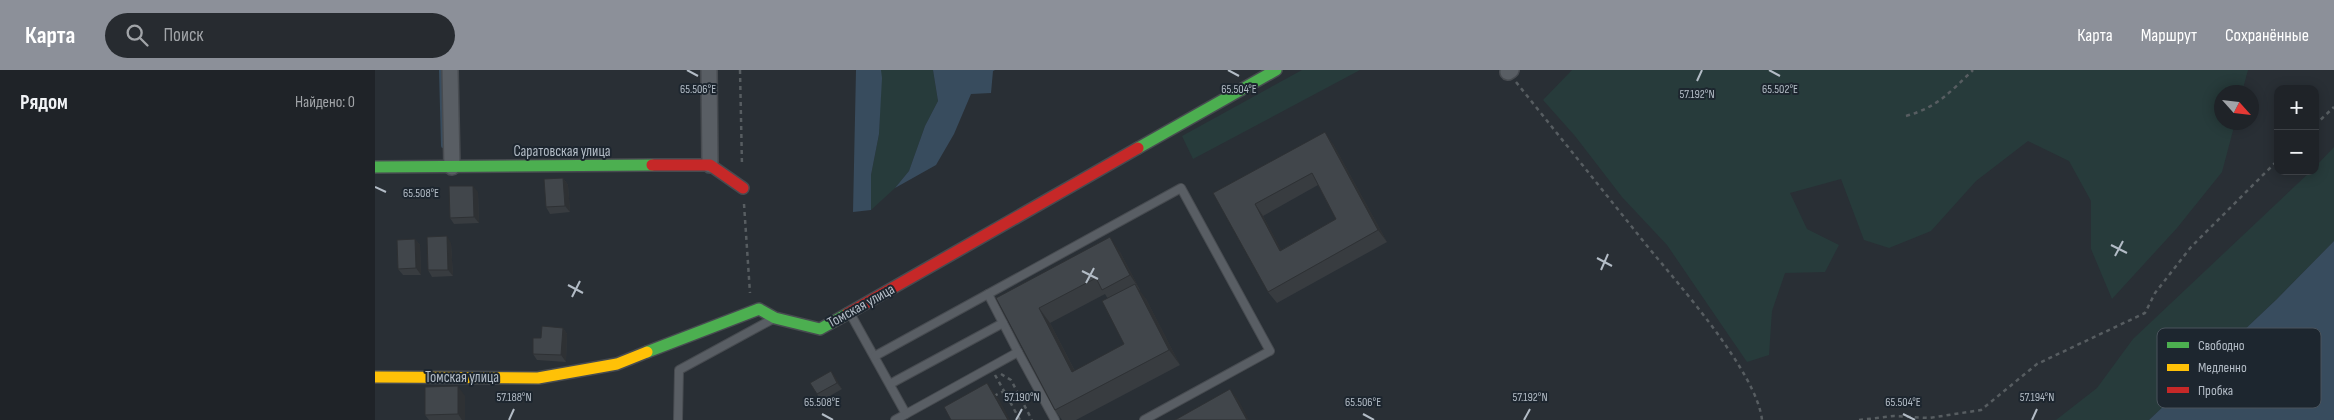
<!DOCTYPE html>
<html lang="ru">
<head>
<meta charset="utf-8">
<style>
  :root { --surface:#1f2328; --page:#272b30; --text:#f1f3f6; --muted:#a1a4a8; --line:#3c4045; --accent:#8c9099 }
  body { margin:0; font-family:"Sofia Sans Condensed",sans-serif; background:var(--page); color:var(--text) }
  .controls { position:absolute; right:15px; top:15px; display:grid; overflow:hidden; border-radius:10px; box-shadow:0 2px 12px #0003 }
  .controls button { width:45px; height:45px; display:grid; place-items:center; padding:0; border:0; border-bottom:1px solid var(--line); background:var(--surface); color:var(--text); font:25px sans-serif }
  .compass { position:absolute; left:1839px; top:15px; width:45px; height:45px; border-radius:50%; background:var(--surface); box-shadow:0 2px 12px #0003; rotate:117deg }
  .list { margin:0; padding:0; list-style:none }
  h2 { display:flex; justify-content:space-between; align-items:center; height:65px; margin:0; padding:0 20px; font-size:21px }
  h2 small { font-size:16px; font-weight:400; color:var(--muted) }
  .icon { flex:none; width:28px; height:28px; fill:none; stroke:currentColor; stroke-width:2; stroke-linecap:round; stroke-linejoin:round }
  .map { position:relative; flex:none; width:1959px; height:350px; overflow:hidden }
  header { display:flex; align-items:center; gap:30px; box-sizing:border-box; height:70px; padding:0 25px; background:var(--accent); color:#fff }
  header strong { font-size:24px }
  nav { display:flex; gap:28px; margin-inline-start:auto; font-size:18px }
  .search { width:350px; height:45px; background:var(--page); display:flex; align-items:center; gap:12px; box-sizing:border-box; padding:0 18px; border-radius:28px; color:var(--muted); font-size:19px }
  main { display:flex }
  aside { flex:1; background:var(--surface) }
  .map>svg:first-child { display:block }
  .green { fill:#273b3b }
  .water { fill:#384c5e }
  .lines { fill:none; stroke-linecap:round; stroke-linejoin:round }
  .stream { stroke:#384c5e; stroke-width:4 }
  .lane-casing { stroke:#474b50; stroke-width:10 }
  .street-casing { stroke:#474b50; stroke-width:18 }
  .fast-casing { stroke:#474b50; stroke-width:14 }
  .slow-casing { stroke:#474b50; stroke-width:14 }
  .jam-casing { stroke:#474b50; stroke-width:14 }
  .path { stroke:#575d61; stroke-width:2.5; stroke-dasharray:4 4; stroke-linecap:butt }
  .lane { stroke:#595e64; stroke-width:8 }
  .street { stroke:#595e64; stroke-width:15 }
  .fast { stroke:#4caf50; stroke-width:11 }
  .slow { stroke:#ffc107; stroke-width:11 }
  .jam { stroke:#c62828; stroke-width:11 }
  .wall { fill:#383c40; fill-rule:evenodd }
  .shaded-wall { fill:#2e3134 }
  .building { fill:#41464b; stroke:#2e3134; fill-rule:evenodd }
  .ticks { fill:none; stroke:#b3bcc6; stroke-width:2 }
  .labels { text-anchor:middle; dominant-baseline:central; stroke-width:4; stroke-linejoin:round; paint-order:stroke }
  .street-label { font-size:15px; fill:#b3bcc6; stroke:#1d262f }
  .key { fill:#1d262f; stroke:#4a535c; stroke-width:1 }
  .key-label { font-size:14px; fill:#b3bcc6 }
  .ticks-label { font-size:12px; text-anchor:middle; fill:#b3bcc6; stroke:#1d262f; stroke-width:4; stroke-linejoin:round; paint-order:stroke }
</style>
</head>
<body>
<header>
<strong>Карта</strong>
<div class="search"><svg class="icon" aria-label="search" viewBox="0 0 24 24"><circle cx="10" cy="10" r="6"/><path d="M15 15l6 6"/></svg>Поиск</div>
<nav><a>Карта</a><a>Маршрут</a><a>Сохранённые</a></nav>
</header>
<main>
<aside>
<h2>Рядом<small>Найдено: 0</small></h2>
<ul class="list">
</ul>
</aside>
<div class="map">
<svg width="1959" height="350" viewBox="0 0 1959 350">
  <rect width="100%" height="100%" fill="#292f35"/>
  <g class="green">
    <polygon points="506,0 558,0 563,31 550,56 534,101 520,118 496,140 496,105 504,64"/>
    <polygon points="927,0 985,0 818,89 807,66"/>
    <polygon points="1197,0 1873,0 1867,22 1846,22 1846,52 1860,53 1847,102 1802,158 1737,229 1716,179 1716,131 1694,91 1653,71 1601,111 1556,161 1514,178 1489,170 1466,109 1415,123 1432,159 1464,175 1450,202 1410,203 1397,241 1394,285 1372,292 1292,175 1247,127 1200,66 1168,30"/>
    <polygon points="1959,77 1959,171 1902,229 1774,350 1681,350 1722,318 1758,269 1936,101 1940,101 1940,97"/>
  </g>
  <g class="water">
    <polygon points="481,0 506,0 507,8 504,64 496,105 496,140 478,142"/>
    <polygon points="558,0 620,0 618,1 616,23 596,24 579,64 561,95 520,118 534,101 550,56 563,31"/>
    <polygon points="1959,171 1959,350 1774,350 1902,229"/>
  </g>
  <g class="lines">
    <polyline class="stream" points="66,0 68,76"/>
    <g class="lane-casing">
      <g id="lane">
        <polyline points="613,224 806,118 895,281 769,350"/>
        <polyline points="476,245 531,344 520,350"/>
        <polyline points="500,286 613,224 643,282"/>
        <polyline points="515,314 628,253"/>
        <polyline points="531,344 643,282 680,350"/>
        <polyline points="303,350 304,300 396,250"/>
      </g>
    </g>
    <g class="street-casing">
      <g id="street">
        <polyline points="75,0 77,97"/>
        <polyline points="334,0 335,95"/>
        <polyline points="1133,2 1136,0"/>
      </g>
    </g>
    <g class="fast-casing">
      <g id="fast">
        <polyline points="763,78 901,0"/>
        <polyline points="0,97 277,95"/>
        <polyline points="272,282 384,239 400,248 445,259 472,244"/>
      </g>
    </g>
    <g class="slow-casing">
      <polyline id="slow" points="0,307 163,308 242,294 272,282"/>
    </g>
    <g class="jam-casing">
      <g id="jam">
        <polyline points="277,95 335,95 368,118"/>
        <polyline points="472,244 763,78"/>
      </g>
    </g>
    <g class="path">
      <polyline points="365,0 367,96"/>
      <path d="M1141 12C1185 67 1229 122 1273 177 1305 216 1382 303 1387 350"/>
      <path d="M1531 46C1563 37 1575 22 1598 0"/>
      <polyline points="1940,55 1959,37"/>
      <polyline points="369,134 375,223"/>
      <polyline points="626,304 636,310 657,350"/>
      <polyline points="620,305 629,321"/>
      <polyline points="619,326 629,321 645,350"/>
      <polyline points="1484,350 1519,346 1554,348 1606,340 1662,294 1770,243 1780,223 1816,177 1903,90"/>
    </g>
    <use href="#lane" class="lane"/>
    <use href="#street" class="street"/>
    <use href="#fast" class="fast"/>
    <use href="#slow" class="slow"/>
    <use href="#jam" class="jam"/>
  </g>
  <g class="wall">
    <path d="M958 74 1012 172 902 233 893 222 838 123ZM943 115 961 149 906 180 888 146Z"/>
    <polygon points="188,108 193,115 195,142 175,144 171,137"/>
    <polygon points="103,122 104,153 79,154 75,148"/>
    <polygon points="40,169 45,175 46,205 28,205 23,199"/>
    <polygon points="76,173 78,206 57,207 53,200"/>
    <path d="M745 182 765 220 764 221 771 229 805 295 701 350H687L680 340 621 228ZM730 224 733 229 749 274 700 301 675 253Z"/>
    <polygon points="188,258 192,264 191,292 162,290 158,284"/>
    <polygon points="456,301 467,319 446,331 442,324"/>
    <polygon points="90,326 90,350 54,350 50,345"/>
  </g>
  <g class="shaded-wall">
    <polygon points="950,62 958,74 1012,172 1003,160"/>
    <polygon points="188,108 193,115 195,142 190,136"/>
    <polygon points="98,116 103,122 104,153 99,147"/>
    <polygon points="880,134 888,146 913,192 905,181"/>
    <polygon points="72,166 76,173 78,206 73,200"/>
    <polygon points="735,167 745,182 765,220 755,205"/>
    <polygon points="40,169 45,175 46,205 41,198"/>
    <polygon points="760,214 771,229 805,295 794,280"/>
    <polygon points="664,238 675,253 708,317 697,302"/>
    <polygon points="188,258 192,264 191,292 186,285"/>
    <polygon points="456,301 461,308 467,319 462,313"/>
    <polygon points="612,313 625,331 635,350 633,350"/>
    <polygon points="83,316 90,326 90,350 87,350 83,344"/>
    <polygon points="855,319 864,331 874,350 872,350"/>
  </g>
  <g class="building">
    <path d="M950 62 1003 160 893 222 838 123ZM937 103 961 149 905 181 880 134Z"/>
    <polygon points="188,108 190,136 171,137 169,109"/>
    <polygon points="74,116 98,116 99,147 75,148"/>
    <polygon points="72,166 73,200 53,200 52,167"/>
    <polygon points="735,167 755,205 727,220 721,208 664,238 697,302 749,274 727,231 760,214 794,280 680,340 621,228"/>
    <polygon points="40,169 41,198 23,199 22,170"/>
    <polygon points="167,256 188,258 186,285 158,284 158,268 166,268"/>
    <polygon points="456,301 462,313 442,324 435,313"/>
    <polygon points="612,313 633,350 576,350 569,337"/>
    <polygon points="83,316 83,344 50,345 50,317"/>
    <polygon points="855,319 872,350 800,350"/>
  </g>
  <path class="ticks" d="M312 0 323 6M853 0 864 6M1394 0 1405 6M1322 11 1327 0M0 117 11 122M1736 175 1752 183M1740 186 1748 171M1222 188 1237 196M1226 200 1233 184M707 201 723 209M711 213 719 198M193 215 208 223M197 227 205 211M447 344 458 350M988 344 999 350M1528 344 1540 350M134 350 139 339M641 350 647 339M1149 350 1155 339M1657 350 1662 339"/>
  <g class="labels">
    <g class="street-label">
      <text x="187" y="81">Саратовская улица</text>
      <text transform="translate(486 236) rotate(-29)">Томская улица</text>
      <text x="87" y="307">Томская улица</text>
    </g>
  </g>
  <rect x="1782" y="258" width="164" height="80" rx="8" class="key"/>
  <rect x="1792" y="272" width="22" height="6" fill="#4caf50"/>
  <rect x="1792" y="294" width="22" height="7" fill="#ffc107"/>
  <rect x="1792" y="317" width="22" height="6" fill="#c62828"/>
  <g class="key-label">
    <text x="1823" y="280">Свободно</text>
    <text x="1823" y="302">Медленно</text>
    <text x="1823" y="325">Пробка</text>
  </g>
  <g class="ticks-label">
    <text x="323" y="23">65.506°E</text>
    <text x="864" y="23">65.504°E</text>
    <text x="1405" y="23">65.502°E</text>
    <text x="1322" y="28">57.192°N</text>
    <text x="46" y="127">65.508°E</text>
    <text x="139" y="331">57.188°N</text>
    <text x="647" y="331">57.190°N</text>
    <text x="1155" y="331">57.192°N</text>
    <text x="1662" y="331">57.194°N</text>
    <text x="447" y="336">65.508°E</text>
    <text x="988" y="336">65.506°E</text>
    <text x="1528" y="336">65.504°E</text>
  </g>
</svg>
<div class="controls">
<button>+</button>
<button>−</button>
</div>
<svg class="compass" viewBox="-18 -18 36 36"><path d="M0-13l5 13h-10z" fill="#e53935"/><path d="M0 13l5-13h-10z" fill="#a1a4a8"/></svg>
</div>
</main>
</body>
</html>
